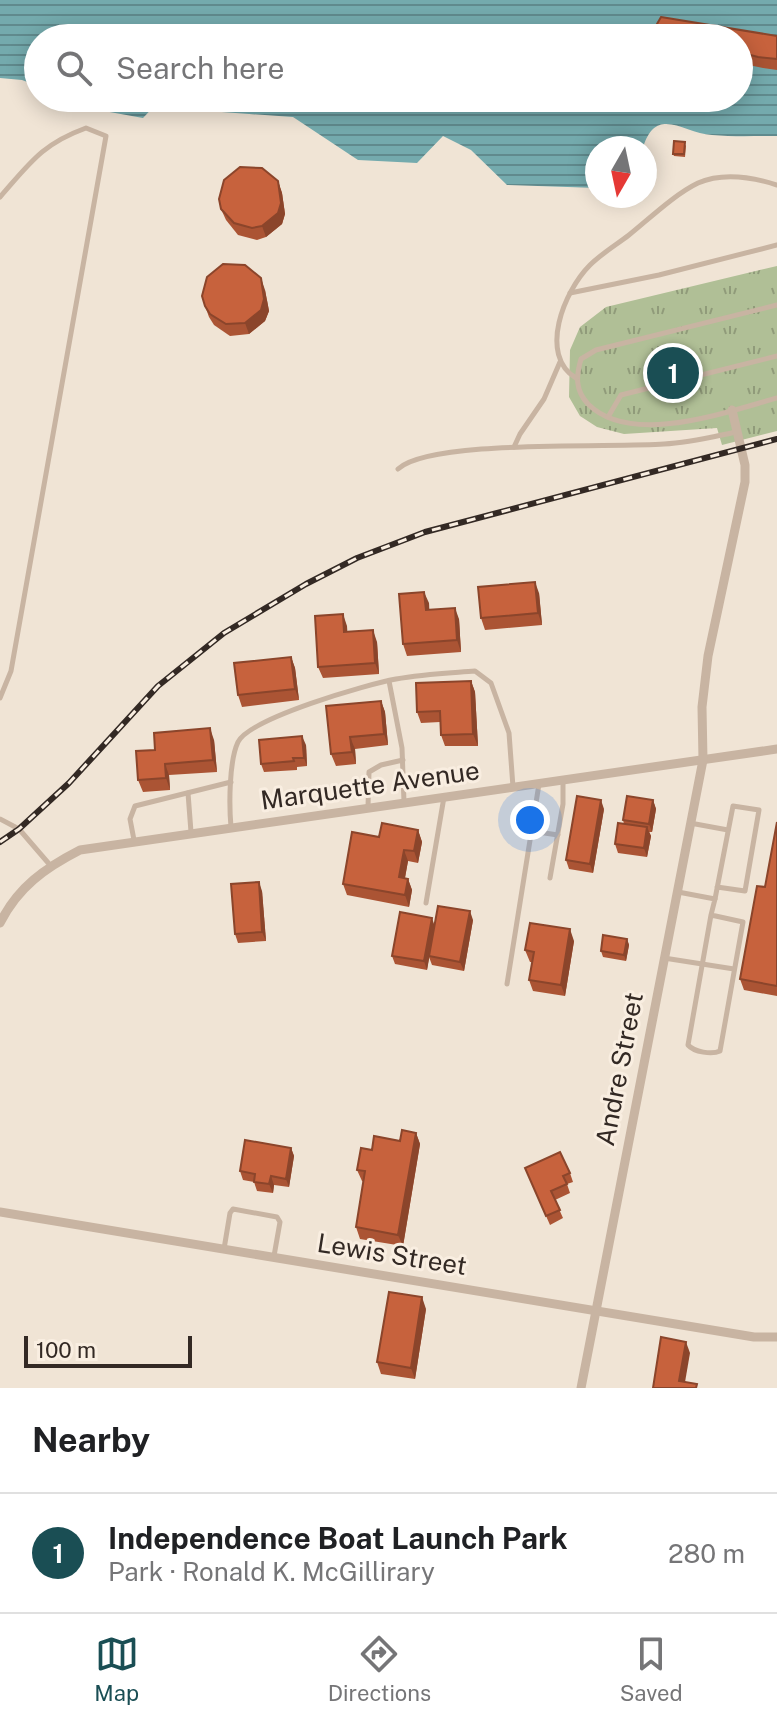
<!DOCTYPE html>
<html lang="en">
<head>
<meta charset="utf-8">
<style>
  :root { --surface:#fff; --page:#f2f2f2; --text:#202124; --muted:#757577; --line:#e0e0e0; --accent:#1a4e54 }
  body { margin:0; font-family:"Public Sans",sans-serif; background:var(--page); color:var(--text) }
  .compass { position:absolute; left:585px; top:136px; width:72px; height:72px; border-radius:50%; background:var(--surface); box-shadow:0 4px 20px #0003; rotate:189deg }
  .scale { position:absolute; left:24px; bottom:20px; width:168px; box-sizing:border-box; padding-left:8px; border:4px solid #332924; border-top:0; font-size:22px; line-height:28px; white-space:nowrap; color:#332924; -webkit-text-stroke:6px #f9eee1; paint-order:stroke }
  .you { position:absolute; left:530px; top:820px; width:28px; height:28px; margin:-20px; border:6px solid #fff; border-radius:50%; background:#1a73e8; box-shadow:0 0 0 12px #1a73e833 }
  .badge { display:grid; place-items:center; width:52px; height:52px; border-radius:50%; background:var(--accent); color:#fff; font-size:26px; font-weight:700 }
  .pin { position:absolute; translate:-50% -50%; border:4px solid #fff; box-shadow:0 2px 8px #0006 }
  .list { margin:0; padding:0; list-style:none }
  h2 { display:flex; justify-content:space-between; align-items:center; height:104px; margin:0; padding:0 32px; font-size:34px }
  h2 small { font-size:26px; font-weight:400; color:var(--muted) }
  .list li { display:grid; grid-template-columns:52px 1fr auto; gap:24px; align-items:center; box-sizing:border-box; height:120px; padding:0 32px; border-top:2px solid var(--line) }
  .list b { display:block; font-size:30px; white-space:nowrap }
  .list p { margin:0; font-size:26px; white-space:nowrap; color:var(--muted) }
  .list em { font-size:26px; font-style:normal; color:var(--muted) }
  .icon { flex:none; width:44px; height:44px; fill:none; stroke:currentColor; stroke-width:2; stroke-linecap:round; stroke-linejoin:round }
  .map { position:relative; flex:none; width:777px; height:1388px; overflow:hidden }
  .search { position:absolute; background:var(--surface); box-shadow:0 4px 20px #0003; left:24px; right:24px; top:24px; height:88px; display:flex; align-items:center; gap:20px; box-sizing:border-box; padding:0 28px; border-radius:44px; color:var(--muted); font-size:30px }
  .sheet { height:224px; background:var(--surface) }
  nav { display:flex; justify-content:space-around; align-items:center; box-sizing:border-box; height:112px; border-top:2px solid var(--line); background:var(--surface); font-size:22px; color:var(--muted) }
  nav a { display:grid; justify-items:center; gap:4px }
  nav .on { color:var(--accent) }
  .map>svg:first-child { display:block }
  .park { fill:url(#park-tufts) }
  .water { fill:url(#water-rules) }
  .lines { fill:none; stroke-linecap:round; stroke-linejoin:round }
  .service { stroke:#c8b4a2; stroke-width:5 }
  .minor { stroke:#c8b4a2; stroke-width:9 }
  .rail-casing { stroke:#332924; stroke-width:6 }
  .rail { stroke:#f9eee1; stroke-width:3; stroke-dasharray:9; stroke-linecap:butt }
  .wall { fill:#ab5434 }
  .shaded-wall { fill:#8b452b }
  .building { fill:#c7623d; stroke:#8b452b; stroke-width:2 }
  .labels { text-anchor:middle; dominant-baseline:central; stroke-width:6; stroke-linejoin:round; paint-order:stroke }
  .street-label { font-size:26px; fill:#332924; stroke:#f9eee1 }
</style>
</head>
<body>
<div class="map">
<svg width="777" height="1388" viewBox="0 0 777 1388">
  <defs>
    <pattern id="park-tufts" width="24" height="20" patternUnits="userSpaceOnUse" patternTransform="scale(2)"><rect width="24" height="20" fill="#b0bf96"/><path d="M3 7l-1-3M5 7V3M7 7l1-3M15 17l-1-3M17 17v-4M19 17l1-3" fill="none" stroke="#909b7a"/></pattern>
    <pattern id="water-rules" width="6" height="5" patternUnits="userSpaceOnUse" patternTransform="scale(2)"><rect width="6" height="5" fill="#74aaad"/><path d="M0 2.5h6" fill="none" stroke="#608a8d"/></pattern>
  </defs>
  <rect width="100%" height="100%" fill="#f0e4d5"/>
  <polygon class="park" points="777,266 777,431 722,445 717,428 624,434 597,427 580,416 569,397 570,350 580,327 606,307"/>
  <g class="water">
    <path d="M0 0H777V136C755 136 733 137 712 135 684 134 656 104 643 148H597V188L507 185 471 150 443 136 417 163 358 160 293 117 194 110 183 98H739V38H38V86L22 80 0 78Z"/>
    <polygon points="69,98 162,98 143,118 104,111"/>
  </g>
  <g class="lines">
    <g class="service">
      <path d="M0 197C30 163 42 144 86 128L106 136 11 671 0 698"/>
      <polyline points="570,293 659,275 777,245"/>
      <path d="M777 305 596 350 581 359C576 376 575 390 588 404 631 447 726 412 777 398"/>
      <path d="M576 378C538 355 564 291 590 265 601 254 616 245 629 235 649 219 675 194 698 183 723 172 752 177 777 185"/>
      <polyline points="608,417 621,395 777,356"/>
      <polyline points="514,447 520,434 544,399 560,362"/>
      <path d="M398 469C430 439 613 448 664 444 689 443 712 437 736 432"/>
      <polyline points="389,681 402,748 404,802"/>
      <polyline points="188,793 191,832"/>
      <polyline points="368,807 369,772 381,765 403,760"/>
      <polyline points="0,819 19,829 50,865"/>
      <polyline points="690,823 728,830"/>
      <path d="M231 827C229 805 229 761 238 742 250 718 368 684 396 679 422 674 449 673 475 671L491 683 509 733 513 787"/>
      <polyline points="531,831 558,835"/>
      <polyline points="134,840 130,819 135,806 231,782"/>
      <polyline points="550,878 563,804 563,780"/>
      <path d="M678 892 715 899 711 915 688 1045C694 1052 712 1055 720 1051L743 922 711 915"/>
      <polyline points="715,899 733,806 759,810 745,891 717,887"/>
      <polyline points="426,903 444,797"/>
      <polyline points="664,958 734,969"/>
      <polyline points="507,984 539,784"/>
      <polyline points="224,1249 230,1213 233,1209 277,1217 280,1222 274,1256"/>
    </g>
    <g class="minor">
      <path d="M0 923C18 887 45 868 80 850L777 749"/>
      <polyline points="0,1212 754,1337 777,1337"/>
      <polyline points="581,1388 703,760 702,707 708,656 745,482 745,465 732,410"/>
    </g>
    <g class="rail-casing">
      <polyline id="rail" points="0,842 19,829 69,783 158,686 224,633 306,584 357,558 425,532 777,439"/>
    </g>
    <use href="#rail" class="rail"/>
  </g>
  <g class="wall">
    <polygon points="658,32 777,36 777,70 763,68 739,63 739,38 660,38"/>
    <polygon points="686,145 685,157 674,156 673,154"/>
    <polygon points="278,181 282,193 285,214 282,224 266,237 257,240 238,235 226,220 221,209"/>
    <polygon points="265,290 269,311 265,321 249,334 230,336 214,325 209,317 205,306"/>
    <polygon points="539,593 542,625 485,630 481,618"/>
    <polygon points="429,603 429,610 459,619 461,652 407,656 403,644"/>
    <polygon points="347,626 347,632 377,642 379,674 323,678 318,667"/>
    <polygon points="291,657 295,668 299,700 242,707 238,695"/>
    <polygon points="471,681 475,692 478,746 445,746 441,735 440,722 421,723 417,712"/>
    <polygon points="381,701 385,712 388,745 355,749 356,764 336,766 331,754"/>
    <polygon points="214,740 217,772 169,775 170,790 143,792 138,780 155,750"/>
    <polygon points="306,745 307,766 297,767 297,770 264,772 261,764"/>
    <polygon points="653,800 656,809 652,832 649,832 651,836 647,857 618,853 615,844 624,824 623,820"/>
    <polygon points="604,809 593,873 569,869 566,860"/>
    <polygon points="777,822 777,996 744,990 740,979 765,887"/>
    <polygon points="418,830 422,842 418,863 408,861 405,878 408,879 412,890 409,907 347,895 343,884 379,837"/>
    <polygon points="262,891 266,941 238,943 235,934"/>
    <polygon points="473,920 464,971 432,965 429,957 427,970 395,964 392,956 434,926"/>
    <polygon points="627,939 629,945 626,961 603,957 601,951"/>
    <polygon points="574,941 565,996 533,991 529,980 532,962 530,962 525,950"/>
    <polygon points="416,1133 420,1144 403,1246 360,1239 356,1227 364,1182 362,1181 357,1170 372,1150 400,1141"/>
    <polygon points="291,1148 294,1156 289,1187 274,1185 273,1193 257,1191 254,1182 243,1180 240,1171"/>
    <polygon points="525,1168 570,1173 573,1182 567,1184 570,1193 555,1200 563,1218 550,1225"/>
    <polygon points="426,1309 415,1379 381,1374 377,1362"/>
  </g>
  <g class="shaded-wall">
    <polygon points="278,181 282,193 285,214 282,224 266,237 262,226"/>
    <polygon points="261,278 265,290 269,311 265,321 249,334 245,323"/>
    <polygon points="535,582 539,593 542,625 538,613"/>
    <polygon points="424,592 429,603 430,622 426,610"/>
    <polygon points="455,608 459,619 461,652 457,640"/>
    <polygon points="343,614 347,626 348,644 344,632"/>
    <polygon points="373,630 377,642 379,674 375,663"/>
    <polygon points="291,657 295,668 299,700 295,689"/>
    <polygon points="471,681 475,692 478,746 473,734"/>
    <polygon points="381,701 385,712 388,745 384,734"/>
    <polygon points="210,728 214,740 217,772 213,760"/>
    <polygon points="302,736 306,745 307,766 304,758"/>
    <polygon points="350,737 355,749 356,764 352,752"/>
    <polygon points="165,764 169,775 170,790 166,778"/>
    <polygon points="601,800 604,809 593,873 590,864"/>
    <polygon points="653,800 656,809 652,832 649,824"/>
    <polygon points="647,827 651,836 647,857 644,848"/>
    <polygon points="418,830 422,842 418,863 414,851"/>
    <polygon points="404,850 408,861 403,888 399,877"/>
    <polygon points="408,879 412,890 409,907 405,895"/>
    <polygon points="259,882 262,891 266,941 262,932"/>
    <polygon points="470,911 473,920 464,971 460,962"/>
    <polygon points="432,918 435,927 427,970 424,961"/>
    <polygon points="570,929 574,941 565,996 561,985"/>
    <polygon points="627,939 629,945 626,961 624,955"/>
    <polygon points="416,1133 420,1144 403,1246 398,1235"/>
    <polygon points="291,1148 294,1156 289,1187 286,1179"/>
    <polygon points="271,1176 274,1185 273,1193 269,1184"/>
    <polygon points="422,1297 426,1309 415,1379 411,1368"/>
    <polygon points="686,1342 690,1353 684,1388 679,1381"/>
  </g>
  <g class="building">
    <polygon points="661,17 777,36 777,59 758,57 739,52 739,38 682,38 658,32 657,24"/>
    <polygon points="674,141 685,142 684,154 673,154"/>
    <polygon points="240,167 262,168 278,181 281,203 278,213 262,226 252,228 234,223 221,209 219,199 224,180"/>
    <polygon points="223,264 245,265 261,278 264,299 261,310 245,323 226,324 210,314 205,306 202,296 207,277"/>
    <polygon points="535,582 538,613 481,618 478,587"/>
    <polygon points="424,592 426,610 455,608 457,640 403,644 399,594"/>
    <polygon points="343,614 344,632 373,630 375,663 318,667 315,616"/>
    <polygon points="291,657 295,689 238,695 234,663"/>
    <polygon points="471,681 473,734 441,735 440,711 417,712 416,683"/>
    <polygon points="381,701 384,734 350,737 352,752 331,754 326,706"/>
    <polygon points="210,728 213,760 165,764 166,778 138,780 136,751 155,750 154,733"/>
    <polygon points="302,736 304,758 293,758 294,761 261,764 259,740"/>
    <polygon points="577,796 601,800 590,864 566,860"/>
    <polygon points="627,796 653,800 649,824 623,820"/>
    <polygon points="777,822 777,986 740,979 757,886 765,887"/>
    <polygon points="382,823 418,830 414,851 404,850 399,877 408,879 405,895 343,884 352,832 379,837"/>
    <polygon points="618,823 647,827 644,848 615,844"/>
    <polygon points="259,882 262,932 235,934 231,884"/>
    <polygon points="438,906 470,911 460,962 429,956"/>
    <polygon points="400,912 432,918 424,961 392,956"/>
    <polygon points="530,923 570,929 561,985 529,980 534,952 525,950"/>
    <polygon points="603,935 627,939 624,955 601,951"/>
    <polygon points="402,1130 416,1133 398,1235 356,1227 365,1171 357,1170 361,1148 372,1150 374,1136 400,1141"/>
    <polygon points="245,1140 291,1148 286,1179 271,1176 269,1184 254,1182 255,1174 240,1171"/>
    <polygon points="560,1152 570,1173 563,1176 567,1184 551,1191 560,1210 546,1216 525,1168"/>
    <polygon points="389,1292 422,1297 411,1368 377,1362"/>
    <polygon points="661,1337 686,1342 679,1381 697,1384 696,1388 653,1388"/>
  </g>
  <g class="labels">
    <g class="street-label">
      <text transform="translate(370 785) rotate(-8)">Marquette Avenue</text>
      <text transform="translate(619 1069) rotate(-79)">Andre Street</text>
      <text transform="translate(392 1254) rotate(9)">Lewis Street</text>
    </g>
  </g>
</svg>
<svg class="compass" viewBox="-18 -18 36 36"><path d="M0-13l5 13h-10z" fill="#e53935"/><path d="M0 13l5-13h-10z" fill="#757577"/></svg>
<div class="scale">100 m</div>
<div class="you"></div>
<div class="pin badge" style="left:673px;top:373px">1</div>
<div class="search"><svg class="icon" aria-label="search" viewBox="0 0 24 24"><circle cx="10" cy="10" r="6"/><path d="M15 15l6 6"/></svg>Search here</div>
</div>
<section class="sheet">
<h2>Nearby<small></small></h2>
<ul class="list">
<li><span class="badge">1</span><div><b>Independence Boat Launch Park</b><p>Park · Ronald K. McGillirary</p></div><em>280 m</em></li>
</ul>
</section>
<nav>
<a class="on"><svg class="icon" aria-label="map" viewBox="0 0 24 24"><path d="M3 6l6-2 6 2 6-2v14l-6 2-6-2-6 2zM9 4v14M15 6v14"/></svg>Map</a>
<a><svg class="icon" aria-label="directions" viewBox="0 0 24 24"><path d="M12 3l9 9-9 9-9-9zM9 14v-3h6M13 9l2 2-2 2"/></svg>Directions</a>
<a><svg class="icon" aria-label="saved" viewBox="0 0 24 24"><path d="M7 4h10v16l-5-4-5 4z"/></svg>Saved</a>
</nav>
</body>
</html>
